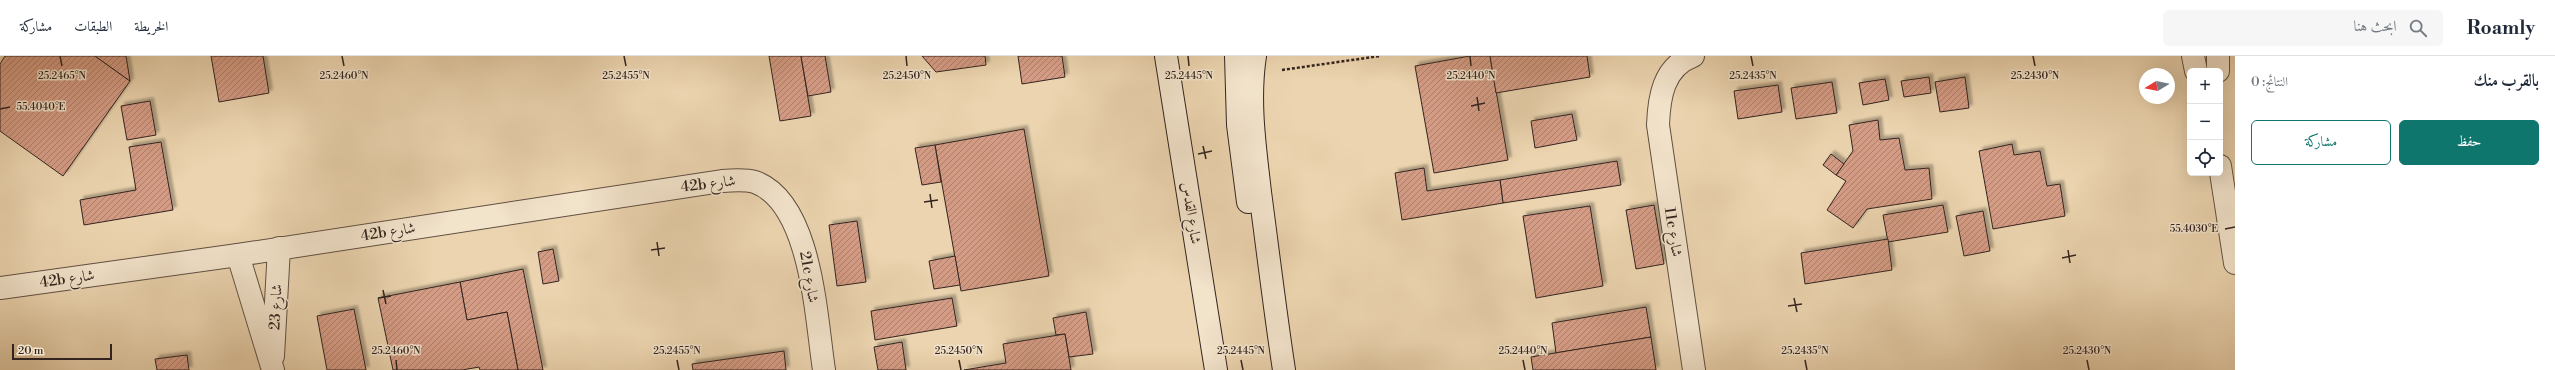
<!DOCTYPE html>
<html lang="ar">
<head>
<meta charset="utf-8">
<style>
  :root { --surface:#fff; --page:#f6f6f7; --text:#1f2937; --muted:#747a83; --line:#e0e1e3; --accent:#0f766e }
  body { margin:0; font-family:"Libre Bodoni",Amiri,serif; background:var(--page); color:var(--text); direction:rtl }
  .controls { position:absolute; right:12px; top:12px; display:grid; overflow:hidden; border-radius:6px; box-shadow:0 4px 16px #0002 }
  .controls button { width:36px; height:36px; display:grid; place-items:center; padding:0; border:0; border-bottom:1px solid var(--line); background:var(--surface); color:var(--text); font:20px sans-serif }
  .compass { position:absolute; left:2139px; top:12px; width:36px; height:36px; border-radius:50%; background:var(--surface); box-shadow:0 4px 16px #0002; rotate:260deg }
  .scale { position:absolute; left:12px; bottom:10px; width:100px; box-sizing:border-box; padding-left:4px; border:2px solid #33241f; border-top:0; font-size:11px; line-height:14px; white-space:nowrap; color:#33241f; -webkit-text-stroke:3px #f2e3cb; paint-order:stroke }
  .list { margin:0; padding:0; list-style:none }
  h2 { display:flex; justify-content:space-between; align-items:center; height:52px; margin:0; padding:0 16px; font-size:17px }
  h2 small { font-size:13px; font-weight:400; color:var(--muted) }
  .actions { display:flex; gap:8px; padding:12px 16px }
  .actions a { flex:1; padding:9px 0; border:1px solid var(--accent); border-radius:6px; text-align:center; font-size:14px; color:var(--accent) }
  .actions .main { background:var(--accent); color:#fff }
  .icon { flex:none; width:22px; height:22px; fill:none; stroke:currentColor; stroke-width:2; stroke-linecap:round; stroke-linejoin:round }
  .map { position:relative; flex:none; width:2235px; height:314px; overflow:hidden; direction:ltr }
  header { display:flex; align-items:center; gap:24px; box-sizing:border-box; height:56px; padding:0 20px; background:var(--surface); border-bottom:1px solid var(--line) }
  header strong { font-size:19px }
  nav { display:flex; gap:22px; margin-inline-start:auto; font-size:14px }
  .search { width:280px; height:36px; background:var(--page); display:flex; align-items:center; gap:10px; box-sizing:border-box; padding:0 14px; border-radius:6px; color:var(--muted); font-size:15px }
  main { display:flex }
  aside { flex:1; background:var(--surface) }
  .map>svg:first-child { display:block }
  .building { fill:url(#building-hatch); stroke:#33241f; filter:url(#shadow) }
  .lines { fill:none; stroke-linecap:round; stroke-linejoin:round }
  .street-casing { stroke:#615043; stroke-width:24 }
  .secondary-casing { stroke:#33241f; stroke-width:24 }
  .path { stroke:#33241f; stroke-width:2.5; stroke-dasharray:3 2; stroke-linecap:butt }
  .street { stroke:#f2e3cb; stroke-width:22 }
  .secondary { stroke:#f2e3cb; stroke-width:22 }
  .ticks { fill:none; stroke:#33241f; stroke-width:1.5 }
  .labels { text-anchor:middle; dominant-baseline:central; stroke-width:3; stroke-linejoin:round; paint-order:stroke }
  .street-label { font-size:15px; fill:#33241f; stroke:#f2e3cb }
  .ticks-label { font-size:10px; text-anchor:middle; fill:#33241f; stroke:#f2e3cb; stroke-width:3; stroke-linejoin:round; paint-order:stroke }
</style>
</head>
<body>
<header>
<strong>Roamly</strong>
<div class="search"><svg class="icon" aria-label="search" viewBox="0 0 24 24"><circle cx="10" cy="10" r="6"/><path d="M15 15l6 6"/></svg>ابحث هنا</div>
<nav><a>الخريطة</a><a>الطبقات</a><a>مشاركة</a></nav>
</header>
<main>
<aside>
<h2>بالقرب منك<small>النتائج: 0</small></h2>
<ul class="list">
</ul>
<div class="actions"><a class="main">حفظ</a><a>مشاركة</a></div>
</aside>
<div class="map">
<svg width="2235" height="314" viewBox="0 0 2235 314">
  <defs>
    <pattern id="building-hatch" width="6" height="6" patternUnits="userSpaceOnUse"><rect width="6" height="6" fill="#d59c85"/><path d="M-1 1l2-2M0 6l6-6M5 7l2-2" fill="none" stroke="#ad7f6c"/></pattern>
    <filter id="shadow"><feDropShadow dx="3.5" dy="-3.5" stdDeviation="1" flood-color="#0004"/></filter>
  </defs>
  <rect width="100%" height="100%" fill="#ebd4af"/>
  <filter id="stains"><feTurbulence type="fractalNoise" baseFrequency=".005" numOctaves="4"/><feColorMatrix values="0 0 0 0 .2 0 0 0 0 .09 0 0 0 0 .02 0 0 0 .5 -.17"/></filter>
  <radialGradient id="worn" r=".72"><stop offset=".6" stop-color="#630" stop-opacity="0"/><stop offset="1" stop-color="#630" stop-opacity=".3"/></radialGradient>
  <g class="building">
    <polygon points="5,0 95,0 130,25 63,120 0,75 0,8"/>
    <polygon points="95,0 126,0 130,25"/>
    <polygon points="211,0 263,0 269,37 219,46"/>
    <polygon points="769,0 801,0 811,60 780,65"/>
    <polygon points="801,0 825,0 831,36 808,40"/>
    <polygon points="922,0 985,0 986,9 936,16"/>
    <polygon points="1018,0 1062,0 1065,21 1022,28"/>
    <polygon points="1470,0 1490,0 1508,104 1434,117 1415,10"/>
    <polygon points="1490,0 1587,0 1590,21 1496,37"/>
    <polygon points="1929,21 1931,37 1904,41 1901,25"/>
    <polygon points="1965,21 1969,52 1940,56 1935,26"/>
    <polygon points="1885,23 1889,44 1863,49 1859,27"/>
    <polygon points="1832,26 1837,57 1796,63 1791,32"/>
    <polygon points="1778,29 1782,56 1738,63 1734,35"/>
    <polygon points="150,45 156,79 127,84 121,50"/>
    <polygon points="1572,58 1577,84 1535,92 1531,65"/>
    <polygon points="1878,64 1880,84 1899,82 1905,114 1929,112 1932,143 1867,153 1853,172 1827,154 1846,125 1836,119 1853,95 1849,69"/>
    <polygon points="1024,73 1049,220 961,235 935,89"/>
    <polygon points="161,86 173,154 84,169 80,144 136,134 129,91"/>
    <polygon points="2012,88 2014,99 2040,95 2047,130 2060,128 2065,160 1993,173 1979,95"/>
    <polygon points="935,89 941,126 922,129 915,92"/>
    <polygon points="1831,98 1844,108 1836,119 1823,109"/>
    <polygon points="1617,105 1621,129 1503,147 1500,124"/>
    <polygon points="1424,112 1427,135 1500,124 1503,147 1402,164 1395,117"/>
    <polygon points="1654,149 1664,208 1636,213 1626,154"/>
    <polygon points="1943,149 1948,176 1888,186 1883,159"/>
    <polygon points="1590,150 1603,230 1536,242 1523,160"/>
    <polygon points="1983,155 1990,195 1964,200 1956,160"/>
    <polygon points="857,165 866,226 837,230 829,169"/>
    <polygon points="1888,183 1892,214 1805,228 1801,197"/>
    <polygon points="553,193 559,225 543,228 538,196"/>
    <polygon points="955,200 960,229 934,233 929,205"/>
    <polygon points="523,213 543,314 518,314 507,256 467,264 460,226"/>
    <polygon points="460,226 467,264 507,256 518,314 480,314 479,311 462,314 393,314 378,242"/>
    <polygon points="952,242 957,270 875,284 871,255"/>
    <polygon points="1646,251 1651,281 1556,297 1552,267"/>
    <polygon points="354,253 366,314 327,314 317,260"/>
    <polygon points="1086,256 1093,298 1069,301 1065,278 1056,279 1053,262"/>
    <polygon points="1065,278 1071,314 964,314 1006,307 1003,288"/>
    <polygon points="1651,281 1656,314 1533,314 1531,301"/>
    <polygon points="902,286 906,314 878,314 874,291"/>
    <polygon points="784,295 786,314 693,314 692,308"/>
    <polygon points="187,299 189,314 157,314 155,303"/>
  </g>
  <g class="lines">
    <g class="street-casing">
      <g id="street">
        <path d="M1693 0C1663 11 1659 42 1658 69L1694 314"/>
        <polyline points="2193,0 2196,15"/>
        <polyline points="2218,0 2218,15"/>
        <polyline points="2220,110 2235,207"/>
        <polyline points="238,199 273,314"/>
        <path d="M0 232 238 199 722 125C733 124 745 123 755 126 812 147 816 263 824 314"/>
        <polyline points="273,300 279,192"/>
      </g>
    </g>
    <g class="secondary-casing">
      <g id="secondary">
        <polyline points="1166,0 1216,314"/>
        <polyline points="1236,0 1238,69 1248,146"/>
        <path d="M1255 0C1248 45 1255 92 1260 136 1268 196 1275 255 1284 314"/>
      </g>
    </g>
    <polyline class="path" points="1282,14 1380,0"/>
    <use href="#street" class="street"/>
    <use href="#secondary" class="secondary"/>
  </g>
  <path class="ticks" d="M60 0 62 10M342 0 344 10M624 0 626 10M906 0 907 10M1188 0 1189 10M1470 0 1471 10M1751 0 1753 10M2033 0 2035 10M1477 41 1479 55M1471 50 1485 47M0 53 10 51M1203 90 1206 103M1198 98 1212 95M930 138 932 152M924 146 938 144M2225 173 2235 171M657 186 659 200M651 194 665 192M2068 194 2070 207M2062 202 2076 199M383 234 386 248M378 242 391 240M1794 242 1797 256M1788 250 1802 248M396 304 397 314M677 304 679 314M959 304 961 314M1241 304 1243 314M1523 304 1525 314M1805 304 1807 314M2087 304 2089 314"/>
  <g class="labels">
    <g class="street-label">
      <text transform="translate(708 128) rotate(-7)">42b شارع</text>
      <text transform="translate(1191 157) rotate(81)">شارع القدس</text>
      <text transform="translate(388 176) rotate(-9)">42b شارع</text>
      <text transform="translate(1673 176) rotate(81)">11c شارع</text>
      <text transform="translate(809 221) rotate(80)">21c شارع</text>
      <text transform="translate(67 223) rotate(-8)">42b شارع</text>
      <text transform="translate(276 251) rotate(-87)">شارع 23</text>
    </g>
  </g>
  <g class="ticks-label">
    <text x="62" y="23">25.2465°N</text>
    <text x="344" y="23">25.2460°N</text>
    <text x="626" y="23">25.2455°N</text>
    <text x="907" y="23">25.2450°N</text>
    <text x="1189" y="23">25.2445°N</text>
    <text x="1471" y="23">25.2440°N</text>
    <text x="1753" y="23">25.2435°N</text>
    <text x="2035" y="23">25.2430°N</text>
    <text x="41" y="54">55.4040°E</text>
    <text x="2194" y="176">55.4030°E</text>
    <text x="396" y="298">25.2460°N</text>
    <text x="677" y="298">25.2455°N</text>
    <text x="959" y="298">25.2450°N</text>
    <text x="1241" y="298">25.2445°N</text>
    <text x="1523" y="298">25.2440°N</text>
    <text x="1805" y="298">25.2435°N</text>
    <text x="2087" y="298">25.2430°N</text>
  </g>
  <rect width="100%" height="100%" filter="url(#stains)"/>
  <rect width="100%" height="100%" fill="url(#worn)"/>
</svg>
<div class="controls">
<button>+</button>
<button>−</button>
<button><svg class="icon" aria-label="locate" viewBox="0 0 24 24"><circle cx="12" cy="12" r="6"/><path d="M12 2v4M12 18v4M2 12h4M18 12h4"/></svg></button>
</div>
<svg class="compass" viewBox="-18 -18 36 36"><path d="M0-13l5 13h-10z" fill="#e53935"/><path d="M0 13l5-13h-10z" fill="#747a83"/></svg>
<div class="scale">20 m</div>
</div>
</main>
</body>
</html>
